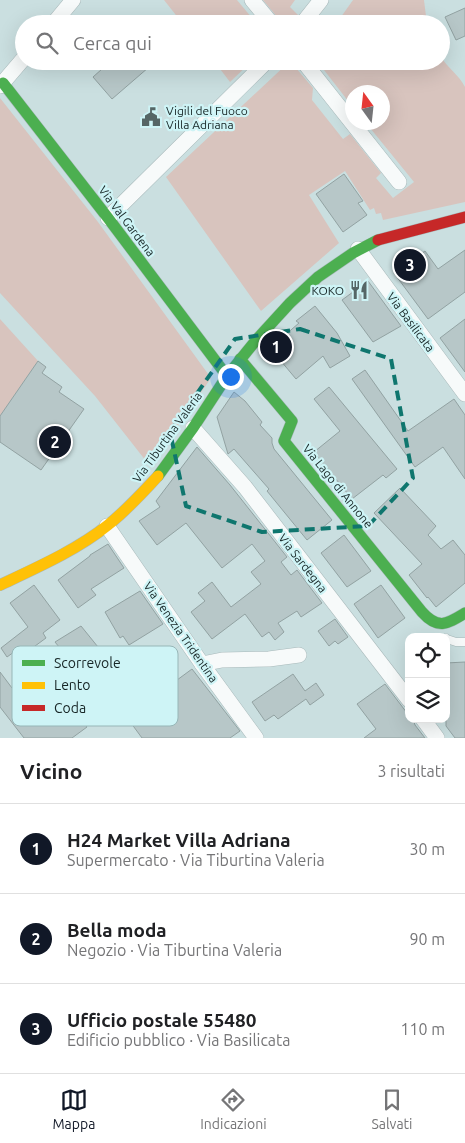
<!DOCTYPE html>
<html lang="it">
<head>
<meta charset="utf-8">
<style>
  :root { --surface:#fff; --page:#f6f6f6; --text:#202124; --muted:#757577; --line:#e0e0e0; --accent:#111827 }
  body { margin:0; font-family:Ubuntu,sans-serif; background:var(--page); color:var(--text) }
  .controls { position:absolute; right:15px; bottom:15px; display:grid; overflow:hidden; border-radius:10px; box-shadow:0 5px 20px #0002 }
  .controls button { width:45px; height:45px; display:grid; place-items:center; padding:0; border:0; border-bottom:1px solid var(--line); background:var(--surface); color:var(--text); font:25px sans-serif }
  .compass { position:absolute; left:345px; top:85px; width:45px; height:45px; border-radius:50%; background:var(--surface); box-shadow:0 5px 20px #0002; rotate:345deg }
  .you { position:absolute; left:230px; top:376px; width:18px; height:18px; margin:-12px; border:4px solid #fff; border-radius:50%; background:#1a73e8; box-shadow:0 0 0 8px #1a73e833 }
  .badge { display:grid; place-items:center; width:32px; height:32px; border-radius:50%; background:var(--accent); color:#fff; font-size:16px; font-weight:700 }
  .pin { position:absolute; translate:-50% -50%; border:2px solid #fff; box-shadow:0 1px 5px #0006 }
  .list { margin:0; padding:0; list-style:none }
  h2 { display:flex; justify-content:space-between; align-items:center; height:65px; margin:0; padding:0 20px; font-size:21px }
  h2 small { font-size:16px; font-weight:400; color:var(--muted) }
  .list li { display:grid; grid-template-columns:32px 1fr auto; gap:15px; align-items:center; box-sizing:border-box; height:90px; padding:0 20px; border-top:1px solid var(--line) }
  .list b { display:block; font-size:19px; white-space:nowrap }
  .list p { margin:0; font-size:16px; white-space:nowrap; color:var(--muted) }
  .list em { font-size:16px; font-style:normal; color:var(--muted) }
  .icon { flex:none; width:28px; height:28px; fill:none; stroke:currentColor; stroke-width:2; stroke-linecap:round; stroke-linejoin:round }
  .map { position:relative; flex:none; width:465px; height:738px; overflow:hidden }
  .search { position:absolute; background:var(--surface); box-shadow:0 5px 20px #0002; left:15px; right:15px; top:15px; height:55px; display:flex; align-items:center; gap:12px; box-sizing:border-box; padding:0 18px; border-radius:28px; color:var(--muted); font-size:19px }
  .sheet { height:335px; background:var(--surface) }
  nav { display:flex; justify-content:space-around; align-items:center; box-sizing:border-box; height:70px; border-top:1px solid var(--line); background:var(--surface); font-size:14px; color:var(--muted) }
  nav a { display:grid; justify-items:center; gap:2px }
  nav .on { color:var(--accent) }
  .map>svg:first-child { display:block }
  .green { fill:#d8c4be }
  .building { fill:#b7c7c8; stroke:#92a2a2 }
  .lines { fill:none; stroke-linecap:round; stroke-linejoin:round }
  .lane-casing { stroke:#a8b9ba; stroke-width:9 }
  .street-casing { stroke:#a8b9ba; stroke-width:16 }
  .fast-casing { stroke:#a8b9ba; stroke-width:12 }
  .slow-casing { stroke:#a8b9ba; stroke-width:12 }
  .jam-casing { stroke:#a8b9ba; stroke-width:12 }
  .lane { stroke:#f7fafa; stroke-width:8 }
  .street { stroke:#f7fafa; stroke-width:15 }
  .fast { stroke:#4caf50; stroke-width:11 }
  .slow { stroke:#ffc107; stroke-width:11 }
  .jam { stroke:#c62828; stroke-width:11 }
  .marked { fill:none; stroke:#0f766e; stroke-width:4; stroke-dasharray:10 6; stroke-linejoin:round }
  .labels { text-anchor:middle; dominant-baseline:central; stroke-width:4.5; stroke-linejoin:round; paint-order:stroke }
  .poi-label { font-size:12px; fill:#162525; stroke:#cef4f6; text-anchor:start }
  .street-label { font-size:12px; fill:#162525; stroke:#cef4f6 }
  .key { fill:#cef4f6; stroke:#97b6b7; stroke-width:1 }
  .key-label { font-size:14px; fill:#162525 }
</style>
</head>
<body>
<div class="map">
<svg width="465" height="738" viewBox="0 0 465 738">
  <rect width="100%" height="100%" fill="#cadfe0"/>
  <g class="green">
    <polygon points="164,0 237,0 257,24 183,24"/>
    <polygon points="263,0 295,0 290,7 298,15 291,24 283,24"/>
    <polygon points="353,0 424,0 427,24 336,24"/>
    <path d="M441 57C448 68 459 75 465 87V202L383 220 381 213 376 214 374 208 370 210 345 171 309 195 339 243 261 311 166 177 290 61 313 88 312 100 343 139 350 134 381 173 376 178 393 198 414 182 366 123 382 122V92H352V106L317 61H441Z"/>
    <polygon points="214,61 252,61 230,82"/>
    <polygon points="0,98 98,222 211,378 161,450 146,461 95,396 0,293"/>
    <polygon points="0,319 38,361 0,416"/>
  </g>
  <g class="building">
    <polygon points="465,8 465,36 456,40 445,17"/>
    <polygon points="111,61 156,61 112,99 93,77"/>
    <polygon points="344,174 363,201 358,203 367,215 343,232 316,194"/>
    <polygon points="465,250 465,292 428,319 394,273 425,251 438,269"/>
    <polygon points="368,281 401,326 373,342 342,300"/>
    <polygon points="315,306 337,333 350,356 330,368 323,356 296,379 270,348 299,323 296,321"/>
    <polygon points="465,319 465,372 440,338"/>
    <polygon points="38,361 46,367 42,373 62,387 59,392 84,409 41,470 0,442 0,416"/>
    <polygon points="365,370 408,431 454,399 465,415 465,479 443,447 415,467 352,379"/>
    <polygon points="329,387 397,469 386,478 383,475 352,499 314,452 340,431 314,399"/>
    <polygon points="234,392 245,401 262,422 260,425 272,438 272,443 274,449 332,520 307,540 267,491 269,489 234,449 228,454 217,417"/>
    <polygon points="197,447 230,485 287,557 281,562 291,575 297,570 322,603 301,617 297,611 278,623 284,632 275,640 269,632 262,637 245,614 212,639 191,612 205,601 198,593 212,582 231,607 261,584 251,572 265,561 252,544 222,568 186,523 157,545 139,521 160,507 156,501"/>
    <polygon points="400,488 436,526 428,535 441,549 453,540 465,555 465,583 436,607 428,597 427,598 409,575 422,564 374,513"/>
    <polygon points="344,535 371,571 347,587 321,553"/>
    <polygon points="108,544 124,568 91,589 96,595 78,608 58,580 90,556 90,555"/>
    <polygon points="34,585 60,620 43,633 46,638 31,649 44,665 41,668 87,727 72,738 24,738 0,707 0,672 12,688 31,672 14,652 7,657 1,648 28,627 10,603"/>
    <polygon points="381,585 405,618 378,638 354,604"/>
    <polygon points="140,591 163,624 129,645 123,636 120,638 105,612"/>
    <polygon points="335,619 348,637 338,644 335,641 329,646 318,631"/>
    <polygon points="81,626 98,647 89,654 86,650 79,656 75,652 68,658 55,642"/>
    <polygon points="465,662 465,738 455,738 446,726 446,663"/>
    <polygon points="192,669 240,731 230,738 142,738 131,723 163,700 158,694"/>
    <polygon points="293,674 305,691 316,683 324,695 310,705 306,699 278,719 274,715 265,721 252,702"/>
    <polygon points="385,684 407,713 408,712 409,713 409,719 413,719 415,725 425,738 364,738 376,729 357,704"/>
  </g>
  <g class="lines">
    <g class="lane-casing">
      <polyline id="lane" points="446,638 447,639 456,642 465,642"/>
    </g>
    <g class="street-casing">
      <g id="street">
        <polyline points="252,0 272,24"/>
        <polyline points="53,24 73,0"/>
        <polyline points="302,24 321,0"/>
        <polyline points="303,61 399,182"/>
        <polyline points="0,86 24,58"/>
        <polyline points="108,218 267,61"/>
        <polyline points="358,249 465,394"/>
        <polyline points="193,428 245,487 409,700"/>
        <polyline points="107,526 202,664 256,738"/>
        <polyline points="202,664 222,660 269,659 299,655"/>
        <polyline points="423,719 437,738"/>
      </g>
    </g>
    <g class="fast-casing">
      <g id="fast">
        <polyline points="3,83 108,218 227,376"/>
        <path d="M240 359 292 421 284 441 422 612C438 630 447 624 465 613"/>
        <polyline points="158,476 193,428 227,376 257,339 290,303 318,277 353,253 378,240"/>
      </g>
    </g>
    <g class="slow-casing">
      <path id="slow" d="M0 585C36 568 77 550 108 525 127 510 142 493 158 476"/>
    </g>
    <g class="jam-casing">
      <polyline id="jam" points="378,240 465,217"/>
    </g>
    <use href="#lane" class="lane"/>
    <use href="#street" class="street"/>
    <use href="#fast" class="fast"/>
    <use href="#slow" class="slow"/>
    <use href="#jam" class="jam"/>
  </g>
  <path class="marked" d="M300 329 391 359 413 478 368 526 262 532 186 506 170 432 235 339Z"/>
  <defs>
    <g id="civic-bare" transform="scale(1.5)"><path d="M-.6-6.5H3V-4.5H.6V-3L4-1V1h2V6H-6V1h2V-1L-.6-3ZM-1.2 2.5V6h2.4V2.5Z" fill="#566" stroke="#cef4f6" stroke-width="2.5" paint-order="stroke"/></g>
    <g id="restaurant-bare" transform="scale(1.5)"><path d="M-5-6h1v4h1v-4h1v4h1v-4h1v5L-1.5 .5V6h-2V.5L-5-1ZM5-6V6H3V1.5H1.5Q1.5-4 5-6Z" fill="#566" stroke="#cef4f6" stroke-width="2.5" paint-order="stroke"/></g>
  </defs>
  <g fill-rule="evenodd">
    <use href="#civic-bare" x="151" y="117"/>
    <use href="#restaurant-bare" x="359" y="290"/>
  </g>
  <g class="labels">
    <g class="poi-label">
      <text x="166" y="110">Vigili del Fuoco<tspan x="166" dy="14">Villa Adriana</tspan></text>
      <text x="344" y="290" text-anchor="end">KOKO</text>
    </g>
    <g class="street-label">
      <text transform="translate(127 221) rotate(53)">Via Val Gardena</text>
      <text transform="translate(411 322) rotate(53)">Via Basilicata</text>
      <text transform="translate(167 437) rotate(-54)">Via Tiburtina Valeria</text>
      <text transform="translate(338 486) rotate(51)">Via Lago di Annone</text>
      <text transform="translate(303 563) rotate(52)">Via Sardegna</text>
      <text transform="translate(181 632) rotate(55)">Via Venezia Tridentina</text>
    </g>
  </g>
  <rect x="12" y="646" width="166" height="80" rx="8" class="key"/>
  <rect x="22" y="660" width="23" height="6" fill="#4caf50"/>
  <rect x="22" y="682" width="23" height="7" fill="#ffc107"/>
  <rect x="22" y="705" width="23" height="6" fill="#c62828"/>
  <g class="key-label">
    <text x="54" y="668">Scorrevole</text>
    <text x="54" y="690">Lento</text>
    <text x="54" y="713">Coda</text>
  </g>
</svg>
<div class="controls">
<button><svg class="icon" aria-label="locate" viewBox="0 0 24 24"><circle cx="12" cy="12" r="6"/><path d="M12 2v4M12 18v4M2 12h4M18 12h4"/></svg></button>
<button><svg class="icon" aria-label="layers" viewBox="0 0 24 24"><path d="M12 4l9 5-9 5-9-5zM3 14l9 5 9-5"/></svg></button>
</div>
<svg class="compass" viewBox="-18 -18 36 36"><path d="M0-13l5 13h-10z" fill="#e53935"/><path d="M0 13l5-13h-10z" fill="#757577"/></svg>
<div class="you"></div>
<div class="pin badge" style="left:276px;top:347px">1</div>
<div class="pin badge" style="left:55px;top:442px">2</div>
<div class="pin badge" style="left:410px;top:265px">3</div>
<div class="search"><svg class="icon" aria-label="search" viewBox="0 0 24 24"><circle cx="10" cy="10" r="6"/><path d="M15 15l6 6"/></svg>Cerca qui</div>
</div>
<section class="sheet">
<h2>Vicino<small>3 risultati</small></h2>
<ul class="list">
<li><span class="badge">1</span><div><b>H24 Market Villa Adriana</b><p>Supermercato · Via Tiburtina Valeria</p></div><em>30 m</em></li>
<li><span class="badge">2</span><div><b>Bella moda</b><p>Negozio · Via Tiburtina Valeria</p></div><em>90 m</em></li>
<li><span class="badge">3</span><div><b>Ufficio postale 55480</b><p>Edificio pubblico · Via Basilicata</p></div><em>110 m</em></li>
</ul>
</section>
<nav>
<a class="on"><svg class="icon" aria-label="map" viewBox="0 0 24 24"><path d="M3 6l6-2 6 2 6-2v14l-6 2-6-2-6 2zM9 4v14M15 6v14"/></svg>Mappa</a>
<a><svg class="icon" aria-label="directions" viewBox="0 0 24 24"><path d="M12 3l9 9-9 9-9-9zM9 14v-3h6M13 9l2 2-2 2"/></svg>Indicazioni</a>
<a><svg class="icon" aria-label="saved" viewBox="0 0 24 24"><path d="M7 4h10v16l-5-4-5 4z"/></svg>Salvati</a>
</nav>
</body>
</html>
